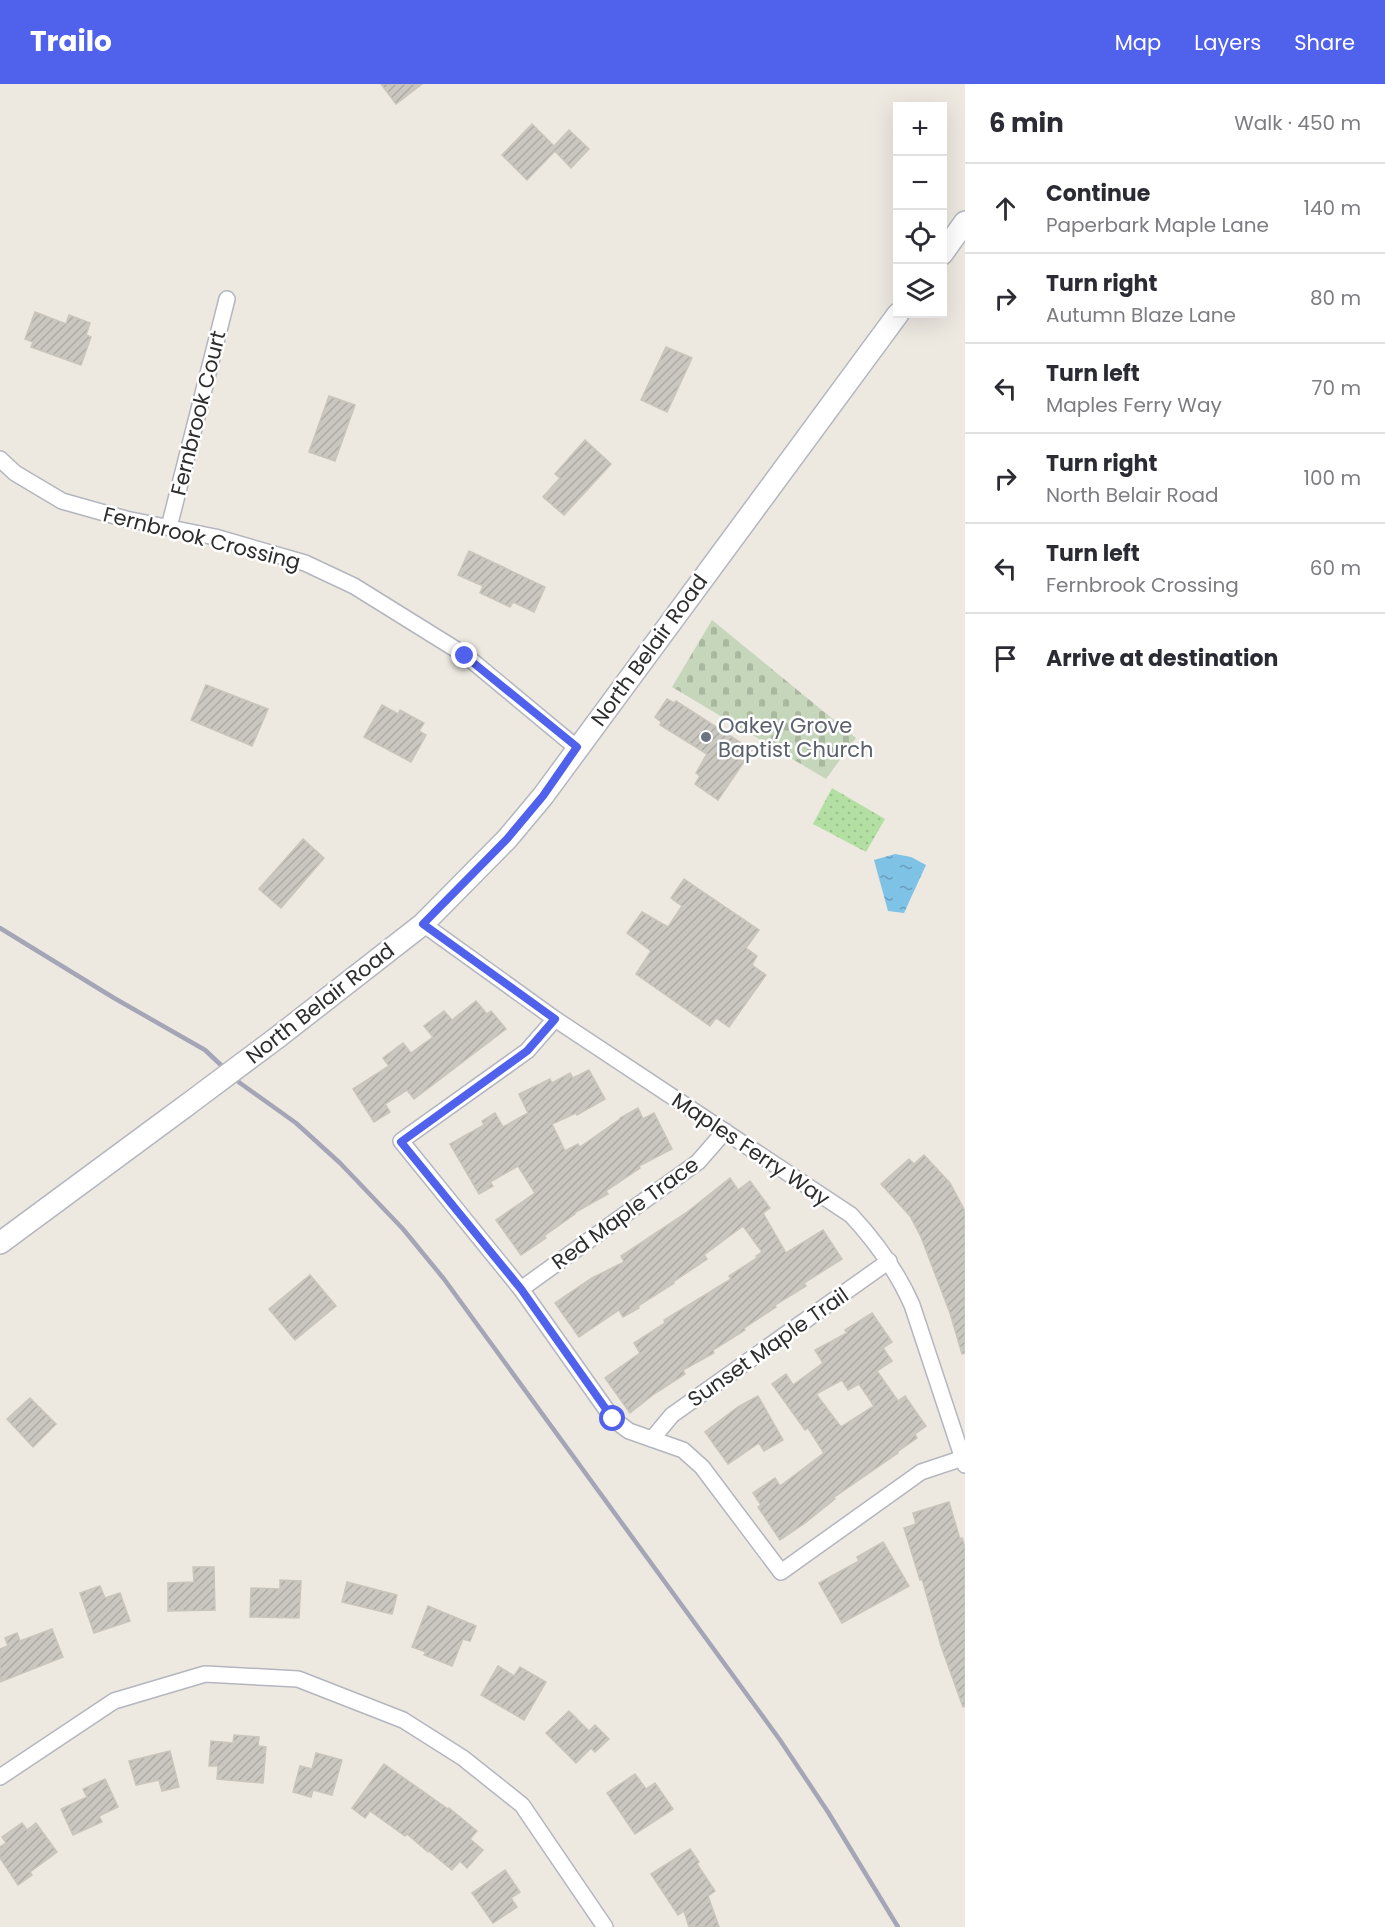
<!DOCTYPE html>
<html lang="en">
<head>
<meta charset="utf-8">
<style>
  :root { --surface:#fff; --page:#f2f2f3; --text:#2b2b33; --muted:#7c7c81; --line:#e1e1e2; --accent:#5061ec }
  body { margin:0; font-family:Poppins,sans-serif; background:var(--page); color:var(--text) }
  .controls { position:absolute; right:18px; top:18px; display:grid; overflow:hidden; border-radius:0px; box-shadow:0 6px 24px #0002 }
  .controls button { width:54px; height:54px; display:grid; place-items:center; padding:0; border:0; border-bottom:2px solid var(--line); background:var(--surface); color:var(--text); font:30px sans-serif }
  .stop { position:absolute; width:18px; height:18px; margin:-14px; border:4px solid #5061ec; border-radius:50%; background:#fff }
  .stop.end { background:#5061ec; border-color:#fff; box-shadow:0 2px 6px #0008 }
  .list { margin:0; padding:0; list-style:none }
  h2 { display:flex; justify-content:space-between; align-items:center; height:78px; margin:0; padding:0 24px; font-size:26px }
  h2 small { font-size:20px; font-weight:400; color:var(--muted) }
  .list li { display:grid; grid-template-columns:39px 1fr auto; gap:18px; align-items:center; box-sizing:border-box; height:90px; padding:0 24px; border-top:2px solid var(--line) }
  .list b { display:block; font-size:22px; white-space:nowrap }
  .list p { margin:0; font-size:20px; white-space:nowrap; color:var(--muted) }
  .list em { font-size:20px; font-style:normal; color:var(--muted) }
  .icon { flex:none; width:33px; height:33px; fill:none; stroke:currentColor; stroke-width:2; stroke-linecap:round; stroke-linejoin:round }
  .map { position:relative; flex:none; width:965px; height:1843px; overflow:hidden }
  header { display:flex; align-items:center; gap:36px; box-sizing:border-box; height:84px; padding:0 30px; background:var(--accent); color:#fff }
  header strong { font-size:28px }
  nav { display:flex; gap:33px; margin-inline-start:auto; font-size:21px }
  main { display:flex }
  aside { flex:1; background:var(--surface) }
  .map>svg:first-child { display:block }
  .cemetery { fill:url(#cemetery-stones) }
  .park { fill:url(#park-dots) }
  .water { fill:url(#water-ripples) }
  .building { fill:url(#building-hatch); stroke:#c9c5bb; stroke-width:1.5; fill-rule:evenodd }
  .lines { fill:none; stroke-linecap:round; stroke-linejoin:round }
  .street-casing { stroke:#b4b6bf; stroke-width:18 }
  .secondary-casing { stroke:#b4b6bf; stroke-width:24 }
  .street { stroke:#fff; stroke-width:15 }
  .secondary { stroke:#fff; stroke-width:21 }
  .rail { stroke:#a4a5b6; stroke-width:4.5 }
  .secondary-bridge-casing { stroke:#b4b6bf; stroke-width:24; stroke-linecap:butt }
  .secondary-bridge { stroke:#fff; stroke-width:21 }
  .route { stroke:#5061ec; stroke-width:8 }
  .worship-dot { fill:#6b7280; stroke:#fff; stroke-width:2 }
  .labels { text-anchor:middle; dominant-baseline:central; stroke-width:5; stroke-linejoin:round; paint-order:stroke }
  .street-label { font-size:21px; fill:#2d2d2d; stroke:#fff }
  .worship-label { font-size:21px; fill:#5b616d; stroke:#fff; text-anchor:start }
</style>
</head>
<body>
<header>
<strong>Trailo</strong>
<nav><a>Map</a><a>Layers</a><a>Share</a></nav>
</header>
<main>
<div class="map">
<svg width="965" height="1843" viewBox="0 0 965 1843">
  <defs>
    <pattern id="cemetery-stones" width="16" height="16" patternUnits="userSpaceOnUse" patternTransform="scale(1.5)"><rect width="16" height="16" fill="#c5d6ba"/><path d="M2 7V4a2 2 0 0 1 4 0v3zM10 15v-3a2 2 0 0 1 4 0v3z" fill="#aab8a0"/></pattern>
    <pattern id="park-dots" width="8" height="8" patternUnits="userSpaceOnUse" patternTransform="scale(1.5)"><rect width="8" height="8" fill="#b3dfa3"/><path d="M2 2h.1M6 6h.1" fill="none" stroke="#9ac08d" stroke-width="1.8" stroke-linecap="round"/></pattern>
    <pattern id="water-ripples" width="26" height="14" patternUnits="userSpaceOnUse" patternTransform="scale(1.5)"><rect width="26" height="14" fill="#7ec2e6"/><path d="M2 4q2-2 4 0t4 0M15 11q2-2 4 0t4 0" fill="none" stroke="#689ebb"/></pattern>
    <pattern id="building-hatch" width="6" height="6" patternUnits="userSpaceOnUse" patternTransform="scale(1.5)"><rect width="6" height="6" fill="#c9c7bf"/><path d="M-1 1l2-2M0 6l6-6M5 7l2-2" fill="none" stroke="#adaba4"/></pattern>
  </defs>
  <rect width="100%" height="100%" fill="#ede9e1"/>
  <polygon class="cemetery" points="712,536 856,654 826,695 672,603"/>
  <polygon class="park" points="832,704 885,735 866,768 813,740"/>
  <polygon class="water" points="895,770 911,773 926,781 904,829 888,827 874,776"/>
  <g class="building">
    <polygon points="381,0 422,0 396,20"/>
    <polygon points="532,40 554,62 569,46 589,65 571,84 555,67 527,96 502,71"/>
    <polygon points="35,228 66,240 69,231 90,239 86,251 91,253 81,281 31,263 33,258 25,255"/>
    <polygon points="666,263 692,274 667,328 641,316"/>
    <polygon points="329,312 355,321 335,377 309,368"/>
    <polygon points="585,356 611,380 564,431 543,413 560,394 555,390"/>
    <polygon points="469,467 545,503 534,528 513,518 510,523 480,509 483,502 458,491"/>
    <polygon points="206,601 268,625 252,662 191,636"/>
    <polygon points="667,615 674,619 676,617 752,666 718,716 695,700 700,692 696,689 707,670 660,641 661,638 655,633"/>
    <polygon points="382,621 398,630 400,626 424,639 419,647 426,651 411,678 364,653"/>
    <polygon points="303,755 324,774 281,824 259,805"/>
    <polygon points="684,795 759,846 746,864 757,872 752,881 766,891 729,943 716,934 710,942 636,890 651,867 627,849 642,828 668,843 682,822 671,814"/>
    <polygon points="476,917 487,930 491,927 506,945 414,1015 407,1006 385,1020 390,1028 374,1038 353,1005 389,982 383,974 403,959 411,969 433,953 424,942 444,927 452,936"/>
    <polygon points="589,986 605,1015 577,1031 576,1029 552,1040 565,1067 578,1060 580,1063 620,1035 620,1034 638,1024 643,1035 654,1029 672,1065 639,1082 640,1084 606,1107 608,1110 574,1129 575,1130 544,1152 546,1154 521,1171 496,1136 535,1109 518,1082 490,1098 493,1102 479,1110 450,1060 484,1041 482,1037 495,1029 503,1043 528,1029 519,1010 550,995 552,999 570,989 573,994"/>
    <polygon points="924,1071 950,1099 965,1127 965,1269 962,1270 950,1229 921,1153 910,1132 881,1100 909,1075 914,1080"/>
    <polygon points="730,1094 738,1106 750,1097 770,1124 763,1129 786,1169 823,1146 842,1175 804,1199 806,1202 775,1221 776,1223 744,1244 745,1246 713,1266 714,1269 683,1286 685,1290 654,1310 630,1329 605,1294 640,1269 634,1259 665,1239 664,1236 731,1195 729,1192 757,1174 756,1172 762,1168 743,1142 704,1171 707,1175 673,1198 674,1199 638,1222 639,1224 623,1233 619,1226 579,1253 555,1219 592,1194 624,1178 621,1172 686,1129"/>
    <polygon points="310,1191 336,1222 295,1256 269,1225"/>
    <path d="M872 1229 892 1258 883 1264 892 1277 877 1287 898 1317 905 1312 926 1342 915 1350 917 1354 897 1368 898 1369 833 1414 835 1415 805 1439 780 1456 758 1423 761 1421 753 1409 775 1394 780 1402 824 1369 808 1344 805 1346 772 1300 786 1290 793 1301 823 1279 815 1266 847 1249 845 1246ZM842 1296 848 1306 859 1300 874 1322 841 1343 816 1310Z"/>
    <polygon points="758,1312 783,1356 764,1367 759,1359 728,1380 705,1348 738,1323"/>
    <polygon points="30,1314 56,1340 33,1363 7,1335"/>
    <polygon points="949,1418 960,1455 962,1454 965,1463 965,1622 963,1623 941,1562 922,1495 920,1496 904,1444 916,1440 913,1429"/>
    <polygon points="883,1458 909,1502 842,1539 819,1499 859,1477 857,1473"/>
    <polygon points="193,1483 214,1483 215,1526 168,1527 168,1499 194,1498"/>
    <polygon points="280,1496 301,1497 299,1534 250,1533 251,1504 280,1505"/>
    <polygon points="347,1498 397,1511 392,1530 342,1518"/>
    <polygon points="100,1502 105,1514 120,1509 130,1537 94,1549 80,1509"/>
    <polygon points="428,1522 476,1542 470,1557 463,1555 452,1582 424,1571 426,1568 412,1563"/>
    <polygon points="52,1545 63,1573 0,1598 0,1565 8,1562 5,1554 17,1549 20,1557"/>
    <polygon points="498,1582 514,1592 520,1583 546,1598 524,1636 481,1611"/>
    <polygon points="569,1627 589,1647 595,1641 609,1655 595,1668 591,1664 576,1679 546,1649"/>
    <polygon points="234,1651 259,1653 258,1662 266,1663 263,1699 217,1695 218,1682 209,1682 211,1657 233,1659"/>
    <polygon points="170,1667 179,1703 162,1707 159,1696 136,1701 129,1677"/>
    <polygon points="316,1669 342,1676 332,1711 313,1706 311,1713 293,1708 300,1682 312,1685"/>
    <polygon points="384,1680 448,1725 449,1724 477,1747 470,1755 483,1766 467,1784 460,1777 452,1786 429,1767 428,1768 407,1750 405,1752 370,1727 365,1734 352,1724"/>
    <polygon points="635,1690 646,1705 655,1699 673,1725 635,1750 607,1709"/>
    <polygon points="105,1695 118,1723 99,1732 102,1738 73,1751 61,1725 87,1713 83,1705"/>
    <polygon points="22,1739 27,1746 36,1739 57,1768 30,1788 32,1791 18,1801 0,1774 0,1763 6,1759 2,1753"/>
    <polygon points="690,1765 699,1778 697,1780 715,1807 708,1812 719,1843 689,1843 684,1827 678,1831 651,1790"/>
    <polygon points="505,1786 520,1808 511,1814 517,1823 493,1839 472,1809"/>
  </g>
  <g class="lines">
    <g class="street-casing">
      <g id="street">
        <polyline points="0,375 15,389 62,417 126,435 215,453 305,479 354,502 465,571 577,664"/>
        <polyline points="169,443 227,215"/>
        <path d="M423 840 555 935 851 1131C877 1159 897 1187 912 1221L965 1381"/>
        <polyline points="555,935 527,967 401,1057 521,1205 613,1335 629,1347 683,1366 702,1383 781,1488 921,1388 963,1374"/>
        <polyline points="521,1205 698,1078 725,1047"/>
        <polyline points="652,1355 672,1331 889,1177"/>
        <polyline points="0,1693 114,1617 205,1590 298,1595 403,1636 463,1674 522,1721 605,1843"/>
      </g>
    </g>
    <g class="secondary-casing">
      <g id="secondary">
        <polyline points="942,170 965,138"/>
        <polyline points="278,953 423,840 507,755 543,712 898,230"/>
        <polyline points="0,1159 187,1021"/>
      </g>
    </g>
    <use href="#street" class="street"/>
    <use href="#secondary" class="secondary"/>
    <polyline class="rail" points="0,844 114,914 205,966 240,999 296,1039 340,1079 403,1145 444,1195 780,1656 828,1728 898,1843"/>
    <g class="secondary-bridge-casing">
      <polyline id="secondary-bridge" points="187,1021 278,953"/>
    </g>
    <use href="#secondary-bridge" class="secondary-bridge"/>
  </g>
  <g class="lines">
    <polyline class="route" points="465,572 577,663 543,712 507,755 423,840 555,935 527,967 401,1058 521,1205 613,1335"/>
  </g>
  <circle class="worship-dot" cx="706" cy="653" r="6"/>
  <g class="labels">
    <g class="street-label">
      <text transform="translate(198 329) rotate(-76)">Fernbrook Court</text>
      <text transform="translate(202 454) rotate(14)">Fernbrook Crossing</text>
      <text transform="translate(649 566) rotate(-54)">North Belair Road</text>
      <text transform="translate(320 919) rotate(-38)">North Belair Road</text>
      <text transform="translate(751 1065) rotate(34)">Maples Ferry Way</text>
      <text transform="translate(625 1129) rotate(-36)">Red Maple Trace</text>
      <text transform="translate(768 1263) rotate(-35)">Sunset Maple Trail</text>
    </g>
    <g class="worship-label">
      <text x="718" y="641">Oakey Grove<tspan x="718" dy="24">Baptist Church</tspan></text>
    </g>
  </g>
</svg>
<div class="controls">
<button>+</button>
<button>−</button>
<button><svg class="icon" aria-label="locate" viewBox="0 0 24 24"><circle cx="12" cy="12" r="6"/><path d="M12 2v4M12 18v4M2 12h4M18 12h4"/></svg></button>
<button><svg class="icon" aria-label="layers" viewBox="0 0 24 24"><path d="M12 4l9 5-9 5-9-5zM3 14l9 5 9-5"/></svg></button>
</div>
<div class="stop" style="left:613px;top:1335px"></div>
<div class="stop end" style="left:465px;top:572px"></div>
</div>
<aside>
<h2>6 min<small>Walk · 450 m</small></h2>
<ul class="list">
<li><svg class="icon" aria-label="ahead" viewBox="0 0 24 24"><path d="M12 20V5M6 11l6-6 6 6"/></svg><div><b>Continue</b><p>Paperbark Maple Lane</p></div><em>140 m</em></li>
<li><svg class="icon" aria-label="right" viewBox="0 0 24 24"><path d="M7 20v-9h11M14 6l5 5-5 5"/></svg><div><b>Turn right</b><p>Autumn Blaze Lane</p></div><em>80 m</em></li>
<li><svg class="icon" aria-label="left" viewBox="0 0 24 24"><path d="M17 20v-9H6M10 6l-5 5 5 5"/></svg><div><b>Turn left</b><p>Maples Ferry Way</p></div><em>70 m</em></li>
<li><svg class="icon" aria-label="right" viewBox="0 0 24 24"><path d="M7 20v-9h11M14 6l5 5-5 5"/></svg><div><b>Turn right</b><p>North Belair Road</p></div><em>100 m</em></li>
<li><svg class="icon" aria-label="left" viewBox="0 0 24 24"><path d="M17 20v-9H6M10 6l-5 5 5 5"/></svg><div><b>Turn left</b><p>Fernbrook Crossing</p></div><em>60 m</em></li>
<li><svg class="icon" aria-label="arrive" viewBox="0 0 24 24"><path d="M6 21V4h12l-3 4 3 4H6"/></svg><div><b>Arrive at destination</b></div></li>
</ul>
</aside>
</main>
</body>
</html>
